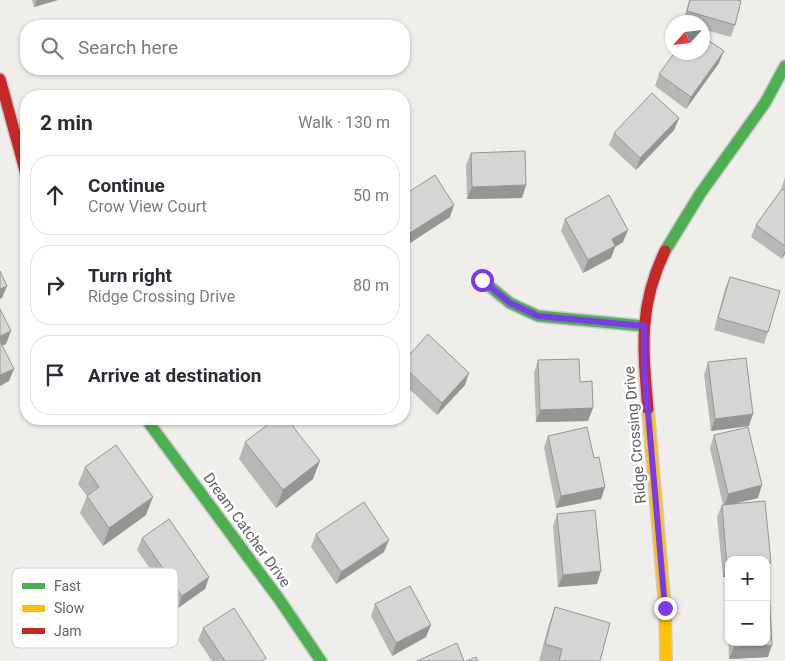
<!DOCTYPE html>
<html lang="en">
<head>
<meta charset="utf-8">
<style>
  :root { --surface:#fff; --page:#f2f2f3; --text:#2b2b33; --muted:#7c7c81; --line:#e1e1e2 }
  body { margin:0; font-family:Roboto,sans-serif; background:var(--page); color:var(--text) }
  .controls { position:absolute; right:15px; bottom:15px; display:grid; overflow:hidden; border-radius:10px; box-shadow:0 1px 4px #0004 }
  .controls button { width:45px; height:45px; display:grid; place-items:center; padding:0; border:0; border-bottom:1px solid var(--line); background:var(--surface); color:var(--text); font:25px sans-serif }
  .compass { position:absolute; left:665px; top:15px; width:45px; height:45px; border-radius:50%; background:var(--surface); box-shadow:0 1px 4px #0004; rotate:243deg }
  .stop { position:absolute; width:15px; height:15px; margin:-11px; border:4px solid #7c3aed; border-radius:50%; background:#fff }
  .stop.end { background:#7c3aed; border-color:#fff; box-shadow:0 1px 5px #0008 }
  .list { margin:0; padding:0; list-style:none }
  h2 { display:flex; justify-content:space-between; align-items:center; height:65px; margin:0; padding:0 20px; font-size:21px }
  h2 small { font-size:16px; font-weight:400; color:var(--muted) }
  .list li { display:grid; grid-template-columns:32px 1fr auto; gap:15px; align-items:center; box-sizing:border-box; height:80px; margin:0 10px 10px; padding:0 10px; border:1px solid var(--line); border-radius:20px }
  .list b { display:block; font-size:19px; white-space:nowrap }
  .list p { margin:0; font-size:16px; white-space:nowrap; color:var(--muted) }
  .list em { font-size:16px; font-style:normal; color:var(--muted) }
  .icon { flex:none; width:28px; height:28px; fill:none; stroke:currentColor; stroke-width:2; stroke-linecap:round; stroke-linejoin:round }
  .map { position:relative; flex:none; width:785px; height:661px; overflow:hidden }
  .search { position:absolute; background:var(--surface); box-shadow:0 1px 4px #0004; left:20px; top:20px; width:390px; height:55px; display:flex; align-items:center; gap:12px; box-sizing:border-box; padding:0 18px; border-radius:20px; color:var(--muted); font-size:19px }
  .panel { position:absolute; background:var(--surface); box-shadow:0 1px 4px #0004; left:20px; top:90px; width:390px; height:335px; border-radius:20px }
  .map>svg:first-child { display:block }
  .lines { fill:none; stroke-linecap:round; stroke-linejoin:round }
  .fast-casing { stroke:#cacacb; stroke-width:14 }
  .slow-casing { stroke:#cacacb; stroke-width:14 }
  .jam-casing { stroke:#cacacb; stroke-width:14 }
  .fast { stroke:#4caf50; stroke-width:11 }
  .slow { stroke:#ffc107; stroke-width:11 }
  .jam { stroke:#c62828; stroke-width:11 }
  .wall { fill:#b8b7b5 }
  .shaded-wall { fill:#969594 }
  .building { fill:#d6d5d3; stroke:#969594 }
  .route { stroke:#7c3aed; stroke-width:6 }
  .labels { text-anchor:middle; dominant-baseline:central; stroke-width:5; stroke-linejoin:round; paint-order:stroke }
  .street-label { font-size:15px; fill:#5f6368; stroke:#fff }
  .key { fill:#fff; stroke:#cfd0d2; stroke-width:1 }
  .key-label { font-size:14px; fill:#5f6368 }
</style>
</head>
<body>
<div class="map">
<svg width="785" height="661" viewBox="0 0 785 661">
  <rect width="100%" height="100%" fill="#efeeea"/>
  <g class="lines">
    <g class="fast-casing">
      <g id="fast">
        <polyline points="665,251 700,194 765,103 785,66"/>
        <polyline points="482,280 510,303 538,316 644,326"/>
        <polyline points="146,419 279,599 321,661"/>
      </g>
    </g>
    <g class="slow-casing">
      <polyline id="slow" points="648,409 665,608 666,661"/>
    </g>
    <g class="jam-casing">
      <g id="jam">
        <polyline points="0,79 26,174"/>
        <path d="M648 409C643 350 638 306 665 251"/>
      </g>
    </g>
    <use href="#fast" class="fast"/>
    <use href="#slow" class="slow"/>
    <use href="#jam" class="jam"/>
  </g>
  <g class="wall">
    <polygon points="32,0 58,0 34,7"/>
    <polygon points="689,0 737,0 735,25 731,37 702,29 702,22 683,22"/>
    <polygon points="719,63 686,109 655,86 659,74"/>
    <polygon points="679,118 674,130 636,170 609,145 614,133"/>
    <polygon points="471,153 526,185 522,198 467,199 466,165"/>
    <polygon points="785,177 785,254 782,259 751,237 756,225 781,190"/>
    <polygon points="565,219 623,242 615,247 611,258 583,273 561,231"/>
    <polygon points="730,277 768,332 764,344 714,330 725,289"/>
    <polygon points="538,360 580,382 588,421 536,422 534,373"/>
    <polygon points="404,361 465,385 437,415 404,384"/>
    <polygon points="708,362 749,426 711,431 704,375"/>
    <polygon points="714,435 758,498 733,504 771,562 766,573 766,560 729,560 729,577 723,577 717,517 722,505 723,505 710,448"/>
    <polygon points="548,436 594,458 605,487 601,499 556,508 544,448"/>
    <polygon points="245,442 313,479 276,508 239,459"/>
    <polygon points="85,467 146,515 103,546 80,513 87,496 78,484"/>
    <polygon points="557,514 597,584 558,587 553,526"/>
    <polygon points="316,534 384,552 336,584 311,547"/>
    <polygon points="142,538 209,577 205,589 178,608 137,550"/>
    <polygon points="729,596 729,642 766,642 768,657 729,659 727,602"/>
    <polygon points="375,604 426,637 392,656 371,616"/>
    <polygon points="555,607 600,661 539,661 549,624"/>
    <polygon points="203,628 265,661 212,661 198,640"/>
  </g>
  <g class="shaded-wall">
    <polygon points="37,0 58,0 34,7"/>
    <polygon points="724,51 719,63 686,109 691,97"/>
    <polygon points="679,118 674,130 636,170 640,158"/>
    <polygon points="526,185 522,198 467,199 472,187"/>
    <polygon points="454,205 450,217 404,247 404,239 405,236"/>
    <polygon points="628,230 623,242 615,247 611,258 583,273 588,260 612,239"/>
    <polygon points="785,250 785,254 782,259"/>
    <polygon points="7,286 2,298 0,299 0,289"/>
    <polygon points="11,331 6,344 0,347 0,336"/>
    <polygon points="14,369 9,381 0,386 0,375"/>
    <polygon points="469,373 465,385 437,415 442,403"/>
    <polygon points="593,408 588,421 536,422 540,410"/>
    <polygon points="753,414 749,426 711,431 715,419"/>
    <polygon points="320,461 313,479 276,508 283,490"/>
    <polygon points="762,485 758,498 724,506 728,494"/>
    <polygon points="605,487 601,499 556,508 561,496"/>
    <polygon points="153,497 146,515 103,546 109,528"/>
    <polygon points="389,540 384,552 336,584 341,572"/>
    <polygon points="766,562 771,562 766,573"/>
    <polygon points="727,565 729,565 729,577 723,577"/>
    <polygon points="601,571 597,584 558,587 563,575"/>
    <polygon points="209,577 205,589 178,608 182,596"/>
    <polygon points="431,625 426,637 392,656 396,643"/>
    <polygon points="772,645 768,657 729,659 734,647"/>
  </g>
  <g class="building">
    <polygon points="690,0 737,0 741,1 735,25 687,11"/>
    <polygon points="702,36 724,51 691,97 659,74 675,52 702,52"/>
    <polygon points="652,93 679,118 640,158 614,133"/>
    <polygon points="525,151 526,185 472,187 471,153"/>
    <polygon points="435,175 454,205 405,236 404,235 404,195"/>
    <polygon points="782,189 785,191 785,246 756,225"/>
    <polygon points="609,195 628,230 612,239 615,246 588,260 565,219"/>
    <polygon points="0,271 7,286 0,289"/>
    <polygon points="730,277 780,291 768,332 718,318"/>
    <polygon points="0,309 11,331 0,336"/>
    <polygon points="428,334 469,373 442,403 404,367 404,361"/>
    <polygon points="0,341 14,369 0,375"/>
    <polygon points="746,358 753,414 715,419 708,362"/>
    <polygon points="579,359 580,382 592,381 593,408 540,410 538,360"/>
    <polygon points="275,419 287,419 320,461 283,490 245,442"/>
    <polygon points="587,427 594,458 599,457 605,487 561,496 548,436"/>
    <polygon points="748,427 762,485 728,494 714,435"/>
    <polygon points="116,445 153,497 109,528 87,496 99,487 85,467"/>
    <polygon points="765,501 771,562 766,562 766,560 729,560 729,565 727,565 722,505"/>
    <polygon points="364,502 389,540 341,572 316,534"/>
    <polygon points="595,510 601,571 563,575 557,514"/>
    <polygon points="169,519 209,577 182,596 142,538"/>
    <polygon points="410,586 431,625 396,643 375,604"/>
    <polygon points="766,588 769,588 772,645 734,647 734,642 766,642"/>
    <polygon points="555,607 610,623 600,661 559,661 562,649 545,644"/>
    <polygon points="234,608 266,658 262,661 225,661 203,628"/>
    <polygon points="457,643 464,661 417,661"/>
    <polygon points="476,657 478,661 466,661"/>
  </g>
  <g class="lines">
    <polyline class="route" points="482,280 510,303 538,316 644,326 644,366 665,608"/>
  </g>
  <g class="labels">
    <g class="street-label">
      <text transform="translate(635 435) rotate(-95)">Ridge Crossing Drive</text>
      <text transform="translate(247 530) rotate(54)">Dream Catcher Drive</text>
    </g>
  </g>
  <rect x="12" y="568" width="166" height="80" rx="8" class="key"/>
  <rect x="22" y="583" width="23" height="6" fill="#4caf50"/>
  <rect x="22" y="605" width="23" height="7" fill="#ffc107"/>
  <rect x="22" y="628" width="23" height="6" fill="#c62828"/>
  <g class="key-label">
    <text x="54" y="591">Fast</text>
    <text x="54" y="613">Slow</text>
    <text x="54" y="636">Jam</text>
  </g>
</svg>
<div class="controls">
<button>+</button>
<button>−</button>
</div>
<svg class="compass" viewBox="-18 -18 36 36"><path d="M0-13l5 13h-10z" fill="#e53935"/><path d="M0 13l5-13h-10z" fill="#7c7c81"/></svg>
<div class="stop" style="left:482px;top:280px"></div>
<div class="stop end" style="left:665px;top:608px"></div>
<div class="search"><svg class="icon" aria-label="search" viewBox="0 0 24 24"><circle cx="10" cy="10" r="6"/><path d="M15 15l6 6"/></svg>Search here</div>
<section class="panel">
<h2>2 min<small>Walk · 130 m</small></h2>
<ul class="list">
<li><svg class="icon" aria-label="ahead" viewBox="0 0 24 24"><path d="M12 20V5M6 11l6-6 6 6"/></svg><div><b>Continue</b><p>Crow View Court</p></div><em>50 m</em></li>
<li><svg class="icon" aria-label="right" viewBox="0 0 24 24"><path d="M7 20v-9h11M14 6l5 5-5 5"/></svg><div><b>Turn right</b><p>Ridge Crossing Drive</p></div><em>80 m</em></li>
<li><svg class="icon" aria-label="arrive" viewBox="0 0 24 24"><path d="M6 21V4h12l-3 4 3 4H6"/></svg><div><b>Arrive at destination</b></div></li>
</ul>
</section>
</div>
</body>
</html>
